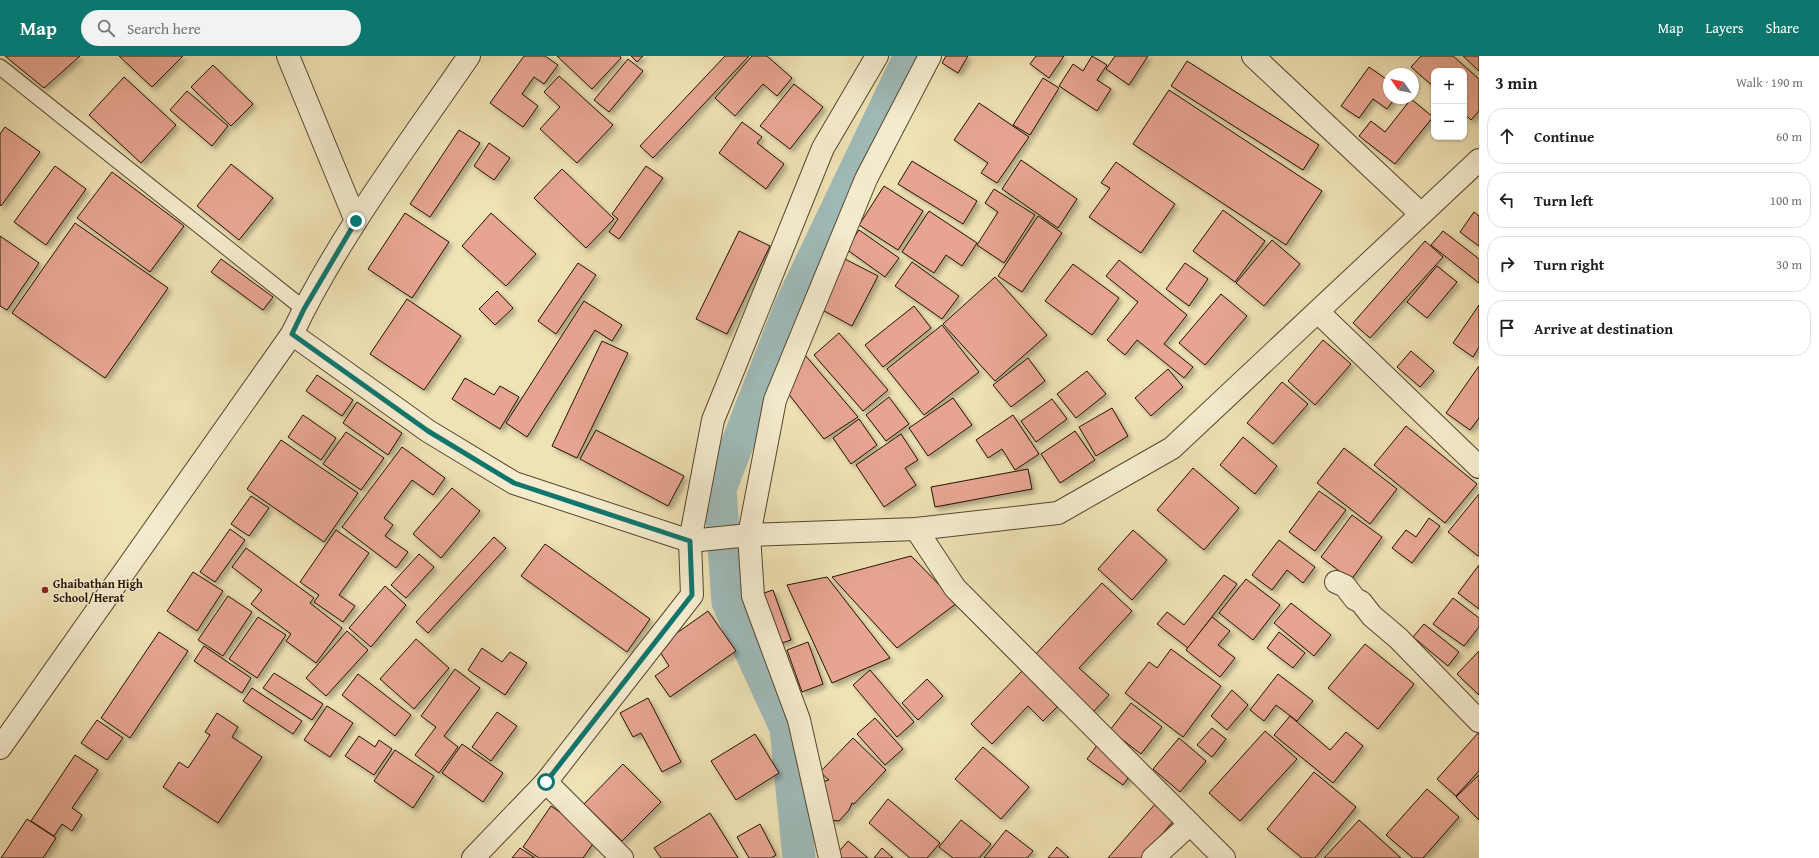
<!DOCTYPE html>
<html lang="en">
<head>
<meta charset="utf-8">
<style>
  :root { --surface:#fff; --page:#f2f2f2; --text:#202124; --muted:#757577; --line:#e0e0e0; --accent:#0f766e }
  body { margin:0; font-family:"Gentium Book Plus",serif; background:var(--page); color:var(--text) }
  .controls { position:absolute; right:12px; top:12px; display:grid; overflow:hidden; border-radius:8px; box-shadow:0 1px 3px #0004 }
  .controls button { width:36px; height:36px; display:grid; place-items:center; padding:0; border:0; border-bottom:1px solid var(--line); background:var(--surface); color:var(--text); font:20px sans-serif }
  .compass { position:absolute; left:1383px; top:12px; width:36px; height:36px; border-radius:50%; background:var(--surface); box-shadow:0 1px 3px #0004; rotate:304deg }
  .stop { position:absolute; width:12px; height:12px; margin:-9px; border:3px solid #0f766e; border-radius:50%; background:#fff }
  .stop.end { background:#0f766e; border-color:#fff; box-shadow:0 1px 4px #0008 }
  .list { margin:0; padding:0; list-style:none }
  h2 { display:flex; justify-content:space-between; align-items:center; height:52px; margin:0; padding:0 16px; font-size:17px }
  h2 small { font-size:13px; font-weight:400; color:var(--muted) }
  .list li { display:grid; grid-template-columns:26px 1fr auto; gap:12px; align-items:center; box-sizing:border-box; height:56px; margin:0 8px 8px; padding:0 8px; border:1px solid var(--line); border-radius:16px }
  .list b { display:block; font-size:15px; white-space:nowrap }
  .list em { font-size:13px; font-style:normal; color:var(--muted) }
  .icon { flex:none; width:22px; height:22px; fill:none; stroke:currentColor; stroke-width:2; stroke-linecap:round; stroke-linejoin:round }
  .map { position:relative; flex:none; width:1479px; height:802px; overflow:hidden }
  header { display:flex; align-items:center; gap:24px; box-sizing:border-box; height:56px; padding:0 20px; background:var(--accent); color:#fff }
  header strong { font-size:19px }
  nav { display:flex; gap:22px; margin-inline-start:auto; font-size:14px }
  .search { width:280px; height:36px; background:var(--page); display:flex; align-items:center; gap:10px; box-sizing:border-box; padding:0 14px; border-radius:22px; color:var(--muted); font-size:15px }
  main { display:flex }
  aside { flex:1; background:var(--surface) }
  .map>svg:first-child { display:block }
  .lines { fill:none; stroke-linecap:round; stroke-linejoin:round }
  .canal { stroke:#9fbbb9; stroke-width:33 }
  .building { fill:#e7a591; stroke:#231200; filter:url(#shadow) }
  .service-casing { stroke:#56462d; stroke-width:17 }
  .minor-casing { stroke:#56462d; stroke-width:24 }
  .tertiary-casing { stroke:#56462d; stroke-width:24 }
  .service { stroke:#f5eccf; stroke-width:15 }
  .minor { stroke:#f5eccf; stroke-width:22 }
  .tertiary { stroke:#f5eccf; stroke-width:22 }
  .route { stroke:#0f766e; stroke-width:5 }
  .poi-dot { fill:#8f2418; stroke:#f5eccf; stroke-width:1.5 }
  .labels { text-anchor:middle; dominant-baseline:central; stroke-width:3; stroke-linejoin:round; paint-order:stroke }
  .poi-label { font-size:12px; font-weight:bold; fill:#231200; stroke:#f5eccf; text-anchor:start }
</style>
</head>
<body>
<header>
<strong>Map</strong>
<div class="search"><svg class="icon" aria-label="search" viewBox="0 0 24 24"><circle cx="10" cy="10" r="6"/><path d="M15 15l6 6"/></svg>Search here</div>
<nav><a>Map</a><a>Layers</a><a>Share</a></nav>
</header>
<main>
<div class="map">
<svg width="1479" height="802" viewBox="0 0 1479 802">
  <defs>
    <filter id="shadow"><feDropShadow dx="3.5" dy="3.5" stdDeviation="2" flood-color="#0004"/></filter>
  </defs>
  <rect width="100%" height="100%" fill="#efe2b5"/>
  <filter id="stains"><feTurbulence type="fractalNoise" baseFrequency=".005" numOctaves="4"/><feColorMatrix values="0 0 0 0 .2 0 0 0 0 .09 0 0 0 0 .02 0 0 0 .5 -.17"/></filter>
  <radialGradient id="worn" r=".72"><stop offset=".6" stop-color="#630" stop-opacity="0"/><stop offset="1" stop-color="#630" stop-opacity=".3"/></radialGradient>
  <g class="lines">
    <polyline class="canal" points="799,802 786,672 728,546 720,433 791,249 910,0"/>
  </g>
  <g class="building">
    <polygon points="5,0 80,0 44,32"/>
    <polygon points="119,0 183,0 152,31"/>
    <polygon points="524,0 545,0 558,9 544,28 534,21 522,38 538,50 523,71 490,47"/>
    <polygon points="557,0 620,0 621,2 592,33"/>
    <polygon points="631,0 643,0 637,6"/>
    <polygon points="725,0 749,0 653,102 640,90"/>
    <polygon points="752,0 767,0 792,22 777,40 763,28 735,60 715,42"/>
    <polygon points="946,0 968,0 958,17 942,7"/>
    <polygon points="1036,0 1064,0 1049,22 1030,8"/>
    <polygon points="1092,0 1107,9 1097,24 1111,33 1097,55 1059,30 1073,8 1083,15"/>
    <polygon points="1115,0 1148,0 1129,29 1106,13"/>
    <polygon points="1421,0 1453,0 1479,23 1479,55 1471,64 1464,57 1464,15 1434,15 1434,31 1411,11"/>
    <polygon points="1463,0 1479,0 1479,15"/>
    <polygon points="628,3 643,15 609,56 594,44"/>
    <polygon points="1187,5 1319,89 1303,114 1171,30"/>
    <polygon points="213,9 253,48 231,70 191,31"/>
    <polygon points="1369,11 1389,25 1389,42 1395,42 1387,53 1373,43 1359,62 1341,50"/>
    <polygon points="559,20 613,69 577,107 540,73 560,51 544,36"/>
    <polygon points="124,21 176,69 141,107 89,59"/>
    <polygon points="1043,22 1059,32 1030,79 1013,69"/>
    <polygon points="794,28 823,51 790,93 760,70"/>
    <polygon points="1169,34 1322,135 1286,189 1133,88"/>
    <polygon points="187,35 228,70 212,90 170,54"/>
    <polygon points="1411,43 1433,61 1395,108 1359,80 1371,65 1385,76"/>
    <polygon points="979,47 1029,81 997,127 981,117 988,107 954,84"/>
    <polygon points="742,66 762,81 757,87 784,108 766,133 719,97"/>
    <polygon points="5,71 40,96 1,150 0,149 0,78"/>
    <polygon points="459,74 480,87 430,161 410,148"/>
    <polygon points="489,87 510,102 494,124 474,110"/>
    <polygon points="1021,104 1077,143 1058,172 1002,133"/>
    <polygon points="912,105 977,145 963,168 898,128"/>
    <polygon points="1116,106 1175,148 1141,197 1089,161 1110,132 1101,127"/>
    <polygon points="231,108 273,142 239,184 197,150"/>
    <polygon points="55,110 86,133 46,189 14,166"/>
    <polygon points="646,110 663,122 619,183 609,176 618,163 612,158"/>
    <polygon points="562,113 614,163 586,192 534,142"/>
    <polygon points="112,116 184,170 150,216 77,162"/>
    <polygon points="884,130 923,155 898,194 859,169"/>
    <polygon points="994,133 1035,159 1004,207 977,189 998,156 985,147"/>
    <polygon points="1223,154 1265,185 1235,226 1193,195"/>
    <polygon points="929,155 977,187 962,210 946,199 934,217 902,196"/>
    <polygon points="1474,156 1479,160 1479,190 1460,176"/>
    <polygon points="405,157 449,186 412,242 368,213"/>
    <polygon points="491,157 536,198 506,230 462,190"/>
    <polygon points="1038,160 1062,177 1022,236 998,220"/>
    <polygon points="75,167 168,232 105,322 12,257"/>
    <polygon points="859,174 899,202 885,221 846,193"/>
    <polygon points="739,175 770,190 727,278 696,263"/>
    <polygon points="1443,175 1479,203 1479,227 1431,189"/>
    <polygon points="0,180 39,207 7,254 0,250"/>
    <polygon points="1272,184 1300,208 1264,250 1236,227"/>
    <polygon points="1425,185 1443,201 1370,282 1353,267"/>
    <polygon points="843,202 878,220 852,270 817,251"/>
    <polygon points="221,203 273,241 263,254 211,216"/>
    <polygon points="1119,204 1187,259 1164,288 1193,311 1184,322 1137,284 1125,299 1107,284 1138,246 1106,220"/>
    <polygon points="912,206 959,240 942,263 895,230"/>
    <polygon points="578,207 596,219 556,278 538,265"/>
    <polygon points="1185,207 1208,223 1189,250 1166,233"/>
    <polygon points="1073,208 1119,242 1092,279 1045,245"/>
    <polygon points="1437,210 1457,226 1427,262 1407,246"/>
    <polygon points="995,221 1047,279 995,325 943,268"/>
    <polygon points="497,235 513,252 495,269 479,253"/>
    <polygon points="1221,238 1247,260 1205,309 1179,287"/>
    <polygon points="407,243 461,280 424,334 370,298"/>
    <polygon points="584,245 622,269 612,285 595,274 527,381 506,367"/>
    <polygon points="1479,249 1479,291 1473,301 1453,287"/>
    <polygon points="914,250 931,272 883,311 865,289"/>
    <polygon points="942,269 979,316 924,359 887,313"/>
    <polygon points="839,277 888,334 863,355 814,299"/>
    <polygon points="1323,284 1351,308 1315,349 1288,325"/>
    <polygon points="602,285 628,297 577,402 552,390"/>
    <polygon points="1411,295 1434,315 1420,331 1397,311"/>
    <polygon points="805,299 858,361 824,383 787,336"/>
    <polygon points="1028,302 1045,325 1011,351 993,329"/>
    <polygon points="1479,310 1479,362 1470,374 1446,357"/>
    <polygon points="1168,313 1183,331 1151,360 1135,342"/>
    <polygon points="1087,315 1106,338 1076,362 1057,338"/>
    <polygon points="317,319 353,344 342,360 306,335"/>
    <polygon points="465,322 494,339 500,330 519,341 500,373 452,343"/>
    <polygon points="1282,326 1308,348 1273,388 1247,367"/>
    <polygon points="889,341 909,368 886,385 866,359"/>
    <polygon points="953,342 972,369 928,400 909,372"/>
    <polygon points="1052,343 1067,363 1036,386 1021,365"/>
    <polygon points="357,346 402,377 388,399 343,367"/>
    <polygon points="1112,352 1128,380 1096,400 1079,371"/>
    <polygon points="303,359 336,382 321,404 288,381"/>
    <polygon points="1013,359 1039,398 1015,414 1002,393 988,402 976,384"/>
    <polygon points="859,363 877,389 851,408 833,382"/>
    <polygon points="1406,370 1477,428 1445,467 1374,409"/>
    <polygon points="596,374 684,420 668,450 580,403"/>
    <polygon points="1075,375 1095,404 1060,427 1041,398"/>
    <polygon points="346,376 384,402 361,434 323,408"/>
    <polygon points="901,378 918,404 905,412 916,429 884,451 856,409"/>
    <polygon points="1243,381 1277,410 1255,438 1220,409"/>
    <polygon points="281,384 358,437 324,486 247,433"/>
    <polygon points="402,391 445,422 433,439 412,424 384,462 393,469 385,480 408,496 396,512 342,471"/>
    <polygon points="1344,392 1397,433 1370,468 1317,427"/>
    <polygon points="1193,412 1239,452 1204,494 1157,454"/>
    <polygon points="1028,413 1032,433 935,451 931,431"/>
    <polygon points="452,432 480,455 441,502 413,478"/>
    <polygon points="1319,435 1346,454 1315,495 1289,476"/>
    <polygon points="1479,438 1479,499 1478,500 1448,476"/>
    <polygon points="251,440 269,452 249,480 231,468"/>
    <polygon points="1352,459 1382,481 1351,524 1321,501"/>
    <polygon points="1429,462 1440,470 1412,507 1392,492 1406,474 1416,481"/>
    <polygon points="230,473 245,484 215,526 200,516"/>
    <polygon points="336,474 369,497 339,539 355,550 343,566 314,546 319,539 300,526"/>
    <polygon points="1133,474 1167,504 1132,544 1098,513"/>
    <polygon points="494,481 506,492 428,577 416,566"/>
    <polygon points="1279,484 1315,511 1303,527 1287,514 1272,534 1252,519"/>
    <polygon points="545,488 650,563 627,596 521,520"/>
    <polygon points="246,492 314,542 310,547 342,572 316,607 286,585 291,578 251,548 262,534 232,511"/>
    <polygon points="419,498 434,511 406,542 391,529"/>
    <polygon points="911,500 957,547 897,592 832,521"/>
    <polygon points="1479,509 1479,553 1458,537"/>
    <polygon points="193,516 223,535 197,575 167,555"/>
    <polygon points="1224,519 1237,528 1188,592 1157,568 1167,556 1184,569"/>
    <polygon points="827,521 890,602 832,627 787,529"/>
    <polygon points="1246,523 1280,549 1253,584 1219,557"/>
    <polygon points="1102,527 1132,555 1079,612 1109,639 1093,656 1033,601"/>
    <polygon points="385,530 406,549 371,591 349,572"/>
    <polygon points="773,534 791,584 779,588 761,538"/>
    <polygon points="228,540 252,556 223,600 198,584"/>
    <polygon points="1453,542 1479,562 1479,571 1464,590 1433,568"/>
    <polygon points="1291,547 1331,579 1314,600 1274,567"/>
    <polygon points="708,555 736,595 670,641 655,620 669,610 657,591"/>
    <polygon points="258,561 286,579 257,622 229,603"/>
    <polygon points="1212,561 1230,575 1218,589 1235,602 1220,621 1186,594"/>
    <polygon points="1424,568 1459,596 1448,610 1413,581"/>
    <polygon points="347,575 368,594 326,640 306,622"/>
    <polygon points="159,576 188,595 130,682 101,662"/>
    <polygon points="1279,576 1305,597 1293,612 1267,592"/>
    <polygon points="416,583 449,612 414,653 380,623"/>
    <polygon points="808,586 823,628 802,636 787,594"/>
    <polygon points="1365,588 1414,628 1378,673 1328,632"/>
    <polygon points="204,590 251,622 242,637 194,605"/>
    <polygon points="482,592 502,606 510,596 527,607 505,639 468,614"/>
    <polygon points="1171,593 1221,630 1183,681 1125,637 1149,606 1157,612"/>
    <polygon points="1479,595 1479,639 1457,618"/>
    <polygon points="455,613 480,632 444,680 458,691 439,717 415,699 436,671 421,660"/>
    <polygon points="870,614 914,666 897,681 853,629"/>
    <polygon points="1023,614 1059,649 1043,665 1028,650 992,688 971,668"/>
    <polygon points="274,617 323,648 312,664 263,632"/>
    <polygon points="358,618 411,659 395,680 342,639"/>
    <polygon points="1278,618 1313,645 1297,665 1276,649 1264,665 1250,654"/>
    <polygon points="927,623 943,640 918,664 902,647"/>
    <polygon points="252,632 302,665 293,678 243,645"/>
    <polygon points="1232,634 1248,649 1227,674 1211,660"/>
    <polygon points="648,642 681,706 662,716 641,677 633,681 620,657"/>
    <polygon points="1131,647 1162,671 1141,698 1110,674"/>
    <polygon points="327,650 353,667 330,701 304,684"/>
    <polygon points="497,656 517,670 491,705 472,691"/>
    <polygon points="217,657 238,671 232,681 262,701 218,767 163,731 179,706 188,712 210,679 205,676"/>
    <polygon points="1290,660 1330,694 1346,676 1363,690 1333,727 1274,679"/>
    <polygon points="875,662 903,693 885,709 857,678"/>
    <polygon points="97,664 123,682 107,704 81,687"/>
    <polygon points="1212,672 1226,683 1212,701 1197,689"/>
    <polygon points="1265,675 1297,703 1240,765 1209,737"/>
    <polygon points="1479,676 1479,715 1456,740 1437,723"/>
    <polygon points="755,678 779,717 736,744 711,705"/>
    <polygon points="359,680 375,691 379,684 392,693 374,719 345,700"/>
    <polygon points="853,682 886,714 854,748 852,747 849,754 839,765 828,764 821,726 829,724 820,716"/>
    <polygon points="1179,682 1206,705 1180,736 1153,713"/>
    <polygon points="462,688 503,717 483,746 442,717"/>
    <polygon points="1098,688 1134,714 1123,729 1087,703"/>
    <polygon points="983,691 1029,731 1001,763 955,723"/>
    <polygon points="395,694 434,720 413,752 374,725"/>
    <polygon points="75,699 98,714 72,752 82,759 72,775 62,768 54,780 31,765"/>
    <polygon points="623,708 661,746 622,785 584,748"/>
    <polygon points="1314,716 1356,751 1315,802 1302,802 1267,773"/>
    <polygon points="1479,719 1479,764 1456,741"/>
    <polygon points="1427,733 1459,761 1423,802 1413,802 1386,779"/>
    <polygon points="888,743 940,787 927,802 910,802 869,767"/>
    <polygon points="1156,747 1174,764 1142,802 1108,802"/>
    <polygon points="551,750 597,782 583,802 539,802 523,791"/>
    <polygon points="710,757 738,802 661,802 654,792"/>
    <polygon points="27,763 56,782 43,802 1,802"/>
    <polygon points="961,764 991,788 979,802 953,802 939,791"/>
    <polygon points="1359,764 1401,802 1324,802"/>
    <polygon points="760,768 776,799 771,802 749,802 737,781"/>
    <polygon points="1006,774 1033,795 1027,802 984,802"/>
    <polygon points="848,785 868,802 840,802 836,799"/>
    <polygon points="1057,791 1069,802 1048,802"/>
    <polygon points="520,792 535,802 512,802"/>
    <polygon points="882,792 893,802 874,802"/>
  </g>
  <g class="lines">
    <g class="service-casing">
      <polyline id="service" points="0,11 304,253"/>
    </g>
    <g class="minor-casing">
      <g id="minor">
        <polyline points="288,0 356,165"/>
        <polyline points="1253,0 1421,158"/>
        <polyline points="1318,256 1479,411"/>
        <polyline points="916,473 955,532 1224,802"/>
        <polyline points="1336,526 1345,530 1355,543 1361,546 1372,560 1398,582 1479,665"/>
        <polyline points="546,726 622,802"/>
        <polyline points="473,802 546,726 692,539 690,485 713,364 823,92 877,0"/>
        <polyline points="830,802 799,664 753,540 749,479 775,344 866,123 930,0"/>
        <polyline points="1153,802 1190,768"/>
      </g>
    </g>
    <g class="tertiary-casing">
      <g id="tertiary">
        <polyline points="292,278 428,375 514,427 690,485 749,479 916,473 1058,457 1172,392 1479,104"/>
        <path d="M0 692 292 278C338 181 408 89 469 0"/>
      </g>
    </g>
    <use href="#service" class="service"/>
    <use href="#minor" class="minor"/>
    <use href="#tertiary" class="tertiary"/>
  </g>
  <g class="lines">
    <polyline class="route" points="356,165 304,253 292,278 428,375 514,427 690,485 692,539 546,726"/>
  </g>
  <circle class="poi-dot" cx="45" cy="534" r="4"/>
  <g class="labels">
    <g class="poi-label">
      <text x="53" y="527">Ghaibathan High<tspan x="53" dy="14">School/Herat</tspan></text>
    </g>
  </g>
  <rect width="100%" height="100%" filter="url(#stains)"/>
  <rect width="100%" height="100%" fill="url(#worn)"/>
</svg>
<div class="controls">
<button>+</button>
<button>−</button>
</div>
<svg class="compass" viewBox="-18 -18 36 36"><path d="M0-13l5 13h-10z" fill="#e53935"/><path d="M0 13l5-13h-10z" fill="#757577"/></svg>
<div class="stop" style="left:546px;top:726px"></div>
<div class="stop end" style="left:356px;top:165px"></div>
</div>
<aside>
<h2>3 min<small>Walk · 190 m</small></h2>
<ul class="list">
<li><svg class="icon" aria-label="ahead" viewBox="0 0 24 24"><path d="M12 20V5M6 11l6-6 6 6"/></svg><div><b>Continue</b></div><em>60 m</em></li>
<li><svg class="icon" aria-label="left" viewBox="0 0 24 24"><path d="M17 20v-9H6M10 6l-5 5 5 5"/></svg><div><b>Turn left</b></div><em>100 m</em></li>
<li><svg class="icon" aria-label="right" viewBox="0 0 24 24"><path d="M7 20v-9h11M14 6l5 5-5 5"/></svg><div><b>Turn right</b></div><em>30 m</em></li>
<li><svg class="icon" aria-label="arrive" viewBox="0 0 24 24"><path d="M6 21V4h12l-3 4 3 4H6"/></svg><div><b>Arrive at destination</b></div></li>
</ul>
</aside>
</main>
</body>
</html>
